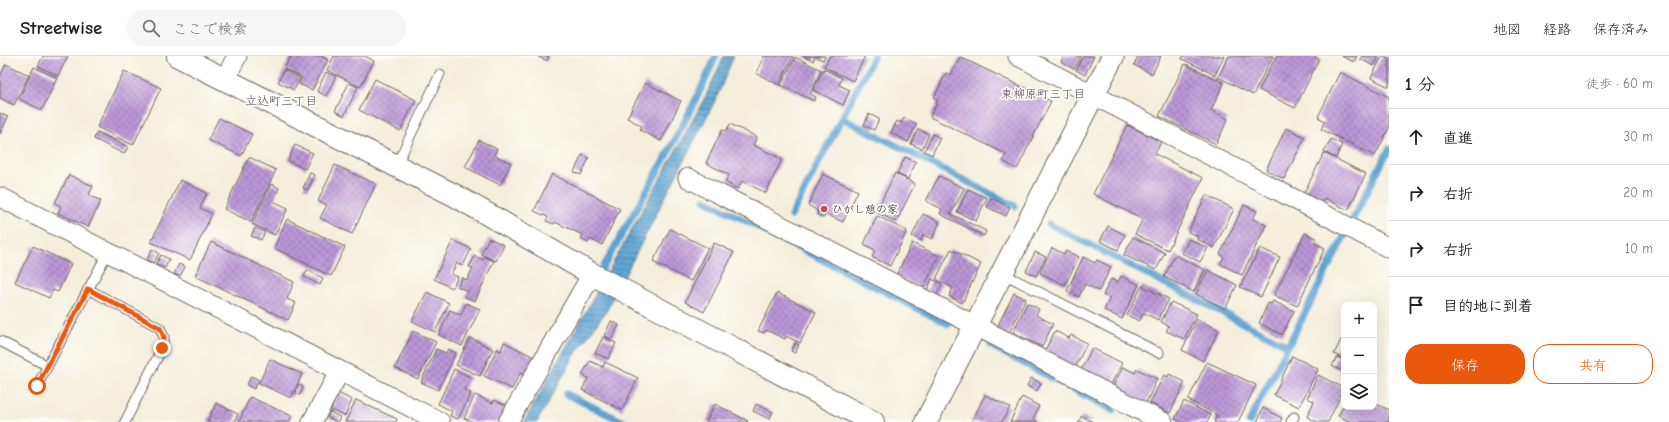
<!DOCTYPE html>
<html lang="ja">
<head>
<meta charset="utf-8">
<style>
  :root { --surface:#fff; --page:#f6f6f6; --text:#222; --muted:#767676; --line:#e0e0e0; --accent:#ea580c }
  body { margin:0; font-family:"Comic Neue","Klee One",sans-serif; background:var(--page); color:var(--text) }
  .controls { position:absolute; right:12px; bottom:12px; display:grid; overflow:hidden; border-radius:8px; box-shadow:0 4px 16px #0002 }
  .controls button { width:36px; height:36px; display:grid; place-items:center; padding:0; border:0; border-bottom:1px solid var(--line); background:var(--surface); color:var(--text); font:20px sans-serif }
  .stop { position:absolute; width:12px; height:12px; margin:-9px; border:3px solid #ea580c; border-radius:50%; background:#fff }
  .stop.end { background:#ea580c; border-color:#fff; box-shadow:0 1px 4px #0008 }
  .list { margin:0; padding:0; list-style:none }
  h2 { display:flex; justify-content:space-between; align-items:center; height:52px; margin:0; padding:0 16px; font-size:17px }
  h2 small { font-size:13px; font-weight:400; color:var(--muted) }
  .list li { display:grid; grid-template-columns:26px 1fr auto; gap:12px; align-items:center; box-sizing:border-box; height:56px; padding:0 16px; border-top:1px solid var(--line) }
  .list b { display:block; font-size:15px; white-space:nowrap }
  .list em { font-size:13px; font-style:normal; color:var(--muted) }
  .actions { display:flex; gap:8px; padding:12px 16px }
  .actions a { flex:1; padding:9px 0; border:1px solid var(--accent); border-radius:16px; text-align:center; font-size:14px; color:var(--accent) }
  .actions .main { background:var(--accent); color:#fff }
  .icon { flex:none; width:22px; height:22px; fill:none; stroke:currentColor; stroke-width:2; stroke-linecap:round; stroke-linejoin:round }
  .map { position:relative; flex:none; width:1389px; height:366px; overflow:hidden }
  header { display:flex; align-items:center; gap:24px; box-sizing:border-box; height:56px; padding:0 20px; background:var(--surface); border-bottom:1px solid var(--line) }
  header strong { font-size:19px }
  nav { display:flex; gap:22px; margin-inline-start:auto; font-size:14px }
  .search { width:280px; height:36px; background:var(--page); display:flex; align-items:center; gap:10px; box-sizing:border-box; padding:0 14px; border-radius:22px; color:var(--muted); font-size:15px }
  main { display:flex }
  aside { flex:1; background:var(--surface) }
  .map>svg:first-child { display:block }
  .water { fill:url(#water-rules); stroke:#3c5f76 }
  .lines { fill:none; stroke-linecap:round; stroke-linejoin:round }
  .stream { stroke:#5ba2d1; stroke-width:7 }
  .building { fill:url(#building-cross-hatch) }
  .service-casing { stroke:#68665f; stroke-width:11 }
  .minor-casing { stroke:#68665f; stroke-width:21 }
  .tertiary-casing { stroke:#68665f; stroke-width:24 }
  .service { stroke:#fff; stroke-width:9 }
  .minor { stroke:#fff; stroke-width:19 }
  .tertiary { stroke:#fff; stroke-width:22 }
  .route { stroke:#ea580c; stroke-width:5 }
  .poi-dot { fill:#d1495b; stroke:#fdfcf7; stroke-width:1.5 }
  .labels { text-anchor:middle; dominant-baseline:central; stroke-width:3.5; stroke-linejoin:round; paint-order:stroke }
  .poi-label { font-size:11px; fill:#1c1c1c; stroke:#fdfcf7; text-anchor:start }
  .neighbourhood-label { font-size:12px; fill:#54475d; stroke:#fdfcf7 }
</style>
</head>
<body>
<header>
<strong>Streetwise</strong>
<div class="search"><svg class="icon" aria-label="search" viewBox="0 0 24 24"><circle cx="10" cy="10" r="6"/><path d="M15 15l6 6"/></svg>ここで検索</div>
<nav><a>地図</a><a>経路</a><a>保存済み</a></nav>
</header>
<main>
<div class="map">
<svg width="1389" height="366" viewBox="0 0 1389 366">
  <defs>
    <pattern id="water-rules" width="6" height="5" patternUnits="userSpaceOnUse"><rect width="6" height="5" fill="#5ba2d1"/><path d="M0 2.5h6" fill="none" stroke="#4a83a9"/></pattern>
    <pattern id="building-cross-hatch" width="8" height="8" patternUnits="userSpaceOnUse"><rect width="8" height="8" fill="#bc97d7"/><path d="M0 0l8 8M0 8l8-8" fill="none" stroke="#987aae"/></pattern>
  </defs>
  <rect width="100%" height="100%" fill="#fdfcf7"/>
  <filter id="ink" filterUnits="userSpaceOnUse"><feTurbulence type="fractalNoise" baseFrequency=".025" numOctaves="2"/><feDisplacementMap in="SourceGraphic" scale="8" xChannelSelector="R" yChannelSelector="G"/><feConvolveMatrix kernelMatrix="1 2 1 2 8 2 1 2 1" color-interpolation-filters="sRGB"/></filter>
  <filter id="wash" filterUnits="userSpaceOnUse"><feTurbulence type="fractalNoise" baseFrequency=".012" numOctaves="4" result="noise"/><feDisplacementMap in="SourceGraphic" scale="16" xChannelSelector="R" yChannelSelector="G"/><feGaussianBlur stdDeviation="0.9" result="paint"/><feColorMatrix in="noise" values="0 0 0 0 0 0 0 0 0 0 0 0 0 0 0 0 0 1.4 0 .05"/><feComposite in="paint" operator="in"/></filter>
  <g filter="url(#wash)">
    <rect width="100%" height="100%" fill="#f4eedb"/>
    <polygon class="water" points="724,0 734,0 716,43 607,254 576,297 537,366 524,366 685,78 706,39"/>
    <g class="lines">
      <g class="stream">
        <polyline points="842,62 1015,150"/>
        <polyline points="705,144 948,268"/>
        <polyline points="791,160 874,0"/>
        <polyline points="1049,168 1288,290"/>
        <path d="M599 219C639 147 683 76 716 0"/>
        <polyline points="991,290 1113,354"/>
        <polyline points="566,338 624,366"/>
        <polyline points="1249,366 1389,93"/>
      </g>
    </g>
    <g id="blocks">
      <g class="building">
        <polygon points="43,0 68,0 58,20 38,10"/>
        <polygon points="291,0 321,0 328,4 312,34 299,28 302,21 284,13"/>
        <polygon points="334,0 365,0 374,5 360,31 327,14"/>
        <polygon points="537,0 549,0 547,5"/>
        <polygon points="764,0 793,0 779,29 756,17"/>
        <polygon points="803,0 825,0 823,4 815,1 813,5"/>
        <polygon points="830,0 865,0 853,25 824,11"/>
        <polygon points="1064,0 1081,0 1074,13 1061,6"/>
        <polygon points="1083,0 1094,0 1085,19 1076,14"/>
        <polygon points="1138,0 1161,0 1152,18 1134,9"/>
        <polygon points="1183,0 1224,0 1215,19 1182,3"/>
        <polygon points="1229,0 1273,0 1253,39 1218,21"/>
        <polygon points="1276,0 1313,0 1319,3 1295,52 1259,34"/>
        <polygon points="1341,0 1357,0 1354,6"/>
        <polygon points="1362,0 1379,0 1374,10 1360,3"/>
        <polygon points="1382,0 1389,2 1389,31 1371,22"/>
        <polygon points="795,1 821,14 810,38 816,41 814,45 781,29"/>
        <polygon points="960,1 1051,45 1017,113 1003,105 1006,98 930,61 938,44 934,42 946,17 951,19"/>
        <polygon points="6,8 29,19 14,49 0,42 0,20"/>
        <polygon points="1185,8 1224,27 1211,54 1228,63 1216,88 1159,60"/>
        <polygon points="34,11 57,22 42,54 19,43"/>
        <polygon points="824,13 842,22 839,29 850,34 843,49 813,34"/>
        <polygon points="284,14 300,22 294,34 278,26"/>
        <polygon points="124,15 161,32 133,89 97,71"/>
        <polygon points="326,16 336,20 326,40 317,35"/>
        <polygon points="1340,16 1389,41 1389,72 1375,100 1321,73 1325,65 1318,61"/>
        <polygon points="375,23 416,44 400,75 359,54"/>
        <polygon points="349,27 358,31 344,60 335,55"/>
        <polygon points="645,27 681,45 661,85 640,74 642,70 627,62"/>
        <polygon points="0,57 8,61 0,78"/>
        <polygon points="869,58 879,63 874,74 864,69"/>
        <polygon points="219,62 252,78 241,100 208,84"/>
        <polygon points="904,62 917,68 908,86 891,77 897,65 901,67"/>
        <polygon points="730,68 757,81 753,89 782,103 766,137 742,125 738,133 725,126 729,119 706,107 722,74 726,75"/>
        <polygon points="1127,69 1161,86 1155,98 1203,122 1168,194 1135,178 1143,163 1093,138"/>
        <polygon points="1286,72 1305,81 1284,123 1266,114"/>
        <polygon points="918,73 929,78 922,93 911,88"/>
        <polygon points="97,76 128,91 124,98 94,83"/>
        <polygon points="933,78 940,82 932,99 924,95"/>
        <polygon points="1331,83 1342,88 1336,102 1324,96"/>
        <polygon points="479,84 497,93 494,99 511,107 500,129 465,111"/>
        <polygon points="295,89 313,97 305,113 288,105"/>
        <polygon points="1324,97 1366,118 1348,154 1324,142 1322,146 1304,137"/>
        <polygon points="582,99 589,102 581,119 574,116"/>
        <polygon points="249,101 276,114 251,166 224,153"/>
        <polygon points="905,101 916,106 908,123 897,118"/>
        <polygon points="335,109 376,128 352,178 320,162 327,149 318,145"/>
        <polygon points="310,117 315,119 308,134 303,132"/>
        <polygon points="895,117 915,128 896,166 876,156"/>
        <polygon points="552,118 620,153 602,189 590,183 588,187 581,183 583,179 555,166 554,168 546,165 548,161 534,155"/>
        <polygon points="823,118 858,135 843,166 826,158 824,162 817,159 818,155 808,149"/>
        <polygon points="69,119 93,130 89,139 101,145 88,171 58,157 61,150 55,147"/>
        <polygon points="939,120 964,132 951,158 986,175 984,180 940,158 942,153 926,145"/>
        <polygon points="180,124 207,137 200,152 212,158 190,204 151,186"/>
        <polygon points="271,128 279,132 273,145 288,152 275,179 252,168"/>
        <polygon points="968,133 987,142 976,165 957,156"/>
        <polygon points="1206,139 1234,153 1214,192 1197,183 1198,180 1188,176"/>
        <polygon points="991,142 1010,151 1006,160 987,151"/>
        <polygon points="1244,149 1257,155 1253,163 1266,169 1242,219 1220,208 1224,201 1220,198"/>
        <polygon points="923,158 940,166 932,183 923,179 921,185 912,180"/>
        <polygon points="877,160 907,175 890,210 872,201 875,194 864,188"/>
        <polygon points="287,163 345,191 331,220 274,192"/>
        <polygon points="1108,170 1125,179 1118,194 1100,185"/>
        <polygon points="255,172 265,176 261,184 251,180"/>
        <polygon points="670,173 708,192 691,225 653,206"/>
        <polygon points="1305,177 1317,183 1314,187 1325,192 1297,250 1274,239"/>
        <polygon points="1133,181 1165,197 1156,214 1124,199"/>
        <polygon points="489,182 504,189 496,205 481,198"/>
        <polygon points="1189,183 1208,192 1200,206 1182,197"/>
        <polygon points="453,184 471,193 463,210 457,207 451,218 458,221 452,232 434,223"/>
        <polygon points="211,186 294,226 287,243 296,247 288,264 195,220"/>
        <polygon points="714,187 734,196 704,256 685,246"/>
        <polygon points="912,187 939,200 923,233 896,220"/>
        <polygon points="33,190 71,208 58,236 53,234 49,242 15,226"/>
        <polygon points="1052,192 1064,198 1066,195 1079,201 1065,229 1040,217"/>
        <polygon points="1260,192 1280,201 1261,241 1240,231"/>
        <polygon points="152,193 159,197 154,207 147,204"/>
        <polygon points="951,193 981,208 962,247 949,240 953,232 936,223"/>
        <polygon points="1035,196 1046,201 1036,220 1026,215"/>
        <polygon points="161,199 169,203 165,212 156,208"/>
        <polygon points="1175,199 1205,214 1194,236 1164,221"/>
        <polygon points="475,200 483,204 485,201 494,205 475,245 465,241 468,235 458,231 462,222 467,224 473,212 469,211"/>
        <polygon points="1083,201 1095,207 1097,204 1111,211 1099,235 1085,228 1079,241 1067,235"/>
        <polygon points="179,208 185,211 180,220 174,218"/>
        <polygon points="307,214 323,222 320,229 304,221"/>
        <polygon points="1208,214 1237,229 1225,253 1196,238"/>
        <polygon points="1121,220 1139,229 1122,263 1104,254 1110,242 1103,239 1111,223 1118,226"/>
        <polygon points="932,223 942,228 936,240 927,235"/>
        <polygon points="1142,230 1169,243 1158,264 1144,257 1139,265 1127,259"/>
        <polygon points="427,236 449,247 435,276 412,265"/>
        <polygon points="777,237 816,256 800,287 786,280 785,283 766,274 764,277 758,275"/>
        <polygon points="1014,237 1026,243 1008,279 996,273"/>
        <polygon points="1273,245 1294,255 1282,279 1259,267 1268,247 1271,248"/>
        <polygon points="1171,246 1197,258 1184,283 1166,275 1169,270 1161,266"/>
        <polygon points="466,247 480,253 462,290 439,279 450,254 461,259"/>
        <polygon points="1027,247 1039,253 1036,259 1053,268 1042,291 1013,276"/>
        <polygon points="1197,263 1219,274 1203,305 1182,294"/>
        <polygon points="611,265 619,269 612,283 604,280"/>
        <polygon points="413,275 436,286 418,323 395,312"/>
        <polygon points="1055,275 1069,282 1071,279 1087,287 1074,314 1043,298"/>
        <polygon points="1344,278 1344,303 1334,298"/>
        <polygon points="603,281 616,287 608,303 595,297"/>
        <polygon points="470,282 493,293 480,320 456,309"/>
        <polygon points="504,286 536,302 527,320 520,317 512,333 484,320 497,293 501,295"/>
        <polygon points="795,287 799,289 795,297 791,295"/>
        <polygon points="1092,292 1122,307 1110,331 1080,316"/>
        <polygon points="436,293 446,297 448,293 456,297 438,334 421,326"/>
        <polygon points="1292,300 1318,313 1299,351 1274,339"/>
        <polygon points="1337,301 1344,304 1344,316 1332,310"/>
        <polygon points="270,303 302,318 291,342 259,327"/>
        <polygon points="590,305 603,311 605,306 638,322 622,354 582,334 588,322 582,319"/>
        <polygon points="1207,306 1256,329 1238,366 1214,366 1217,359 1188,344"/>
        <polygon points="1123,311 1135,317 1137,313 1157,323 1146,347 1113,330"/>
        <polygon points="454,313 470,321 464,334 471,337 458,363 450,360 452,355 438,348"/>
        <polygon points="1169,318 1185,326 1170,357 1150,347 1164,319 1168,321"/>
        <polygon points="1318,319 1344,332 1328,366 1317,366 1307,361 1314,345 1307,342"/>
        <polygon points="251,320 259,324 254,333 247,329"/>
        <polygon points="1031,322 1041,327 1037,335 1027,330"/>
        <polygon points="299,328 303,331 300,339 295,337"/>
        <polygon points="338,337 352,344 345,360 331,354"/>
        <polygon points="475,339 493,347 494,344 508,350 500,366 473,366 464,362"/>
        <polygon points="985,339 1010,351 1002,366 971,366"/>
        <polygon points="250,341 292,360 289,366 239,366"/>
        <polygon points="1022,341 1039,350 1033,363 1038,366 1010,366"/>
        <polygon points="356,344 397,363 396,366 345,366"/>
        <polygon points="1184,345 1211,359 1207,366 1182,366 1175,363"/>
        <polygon points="216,347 238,358 234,366 207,366"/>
        <polygon points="1374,347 1389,354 1389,366 1351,366 1338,360 1344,349 1344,351 1374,351"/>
        <polygon points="715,348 748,365 747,366 706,366"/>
        <polygon points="756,348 773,356 769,363 753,355"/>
        <polygon points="1263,352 1282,362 1280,366 1257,366"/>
        <polygon points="330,356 340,361 338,366 327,361"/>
        <polygon points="1082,360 1093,366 1078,366"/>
      </g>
    </g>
  </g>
  <g filter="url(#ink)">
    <use href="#blocks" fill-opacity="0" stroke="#68665f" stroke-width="1"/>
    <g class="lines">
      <g class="service-casing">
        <g id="service">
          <polyline points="396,110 440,18"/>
          <polyline points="1002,217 1159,297"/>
          <polyline points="88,233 160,272 164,281 162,292 125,366"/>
          <polyline points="0,285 48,310"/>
          <polyline points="37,330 108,196"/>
          <polyline points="1291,366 1294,361"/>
        </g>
      </g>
      <g class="minor-casing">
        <g id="minor">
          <polyline points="1018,0 1389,192"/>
          <polyline points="225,23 237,0"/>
          <polyline points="688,122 1163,366"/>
          <polyline points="0,141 440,366"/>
          <polyline points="312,366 340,315"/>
          <polyline points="508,366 592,218"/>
        </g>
      </g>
      <g class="tertiary-casing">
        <g id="tertiary">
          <polyline points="178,0 454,139 592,218 873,366"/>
          <polyline points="926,366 1113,0"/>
        </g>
      </g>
      <use href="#service" class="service"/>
      <use href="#minor" class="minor"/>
      <use href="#tertiary" class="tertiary"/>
    </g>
  </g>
  <g class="lines" filter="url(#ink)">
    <polyline class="route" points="37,330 88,233 160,272 164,281 162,292"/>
  </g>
  <circle class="poi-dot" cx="824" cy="153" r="4"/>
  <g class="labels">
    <g class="poi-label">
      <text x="832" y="153">ひがし憩の家</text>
    </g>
    <g class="neighbourhood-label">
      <text x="1043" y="38">東柳原町三丁目</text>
      <text x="281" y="45">立込町三丁目</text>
    </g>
  </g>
</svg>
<div class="controls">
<button>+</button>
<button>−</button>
<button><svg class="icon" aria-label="layers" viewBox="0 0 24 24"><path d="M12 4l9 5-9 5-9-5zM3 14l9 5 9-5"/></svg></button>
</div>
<div class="stop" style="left:37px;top:330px"></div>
<div class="stop end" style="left:162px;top:292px"></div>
</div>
<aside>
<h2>1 分<small>徒歩 · 60 m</small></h2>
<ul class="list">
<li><svg class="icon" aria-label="ahead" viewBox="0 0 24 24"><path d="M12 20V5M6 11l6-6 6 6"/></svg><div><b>直進</b></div><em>30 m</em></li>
<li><svg class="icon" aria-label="right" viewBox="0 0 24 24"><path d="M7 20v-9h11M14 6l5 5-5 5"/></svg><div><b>右折</b></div><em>20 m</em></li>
<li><svg class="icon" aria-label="right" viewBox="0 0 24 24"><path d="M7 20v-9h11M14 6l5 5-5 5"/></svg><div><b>右折</b></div><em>10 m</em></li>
<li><svg class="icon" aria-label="arrive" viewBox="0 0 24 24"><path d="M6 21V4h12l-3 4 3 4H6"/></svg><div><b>目的地に到着</b></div></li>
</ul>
<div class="actions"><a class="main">保存</a><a>共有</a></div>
</aside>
</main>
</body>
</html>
